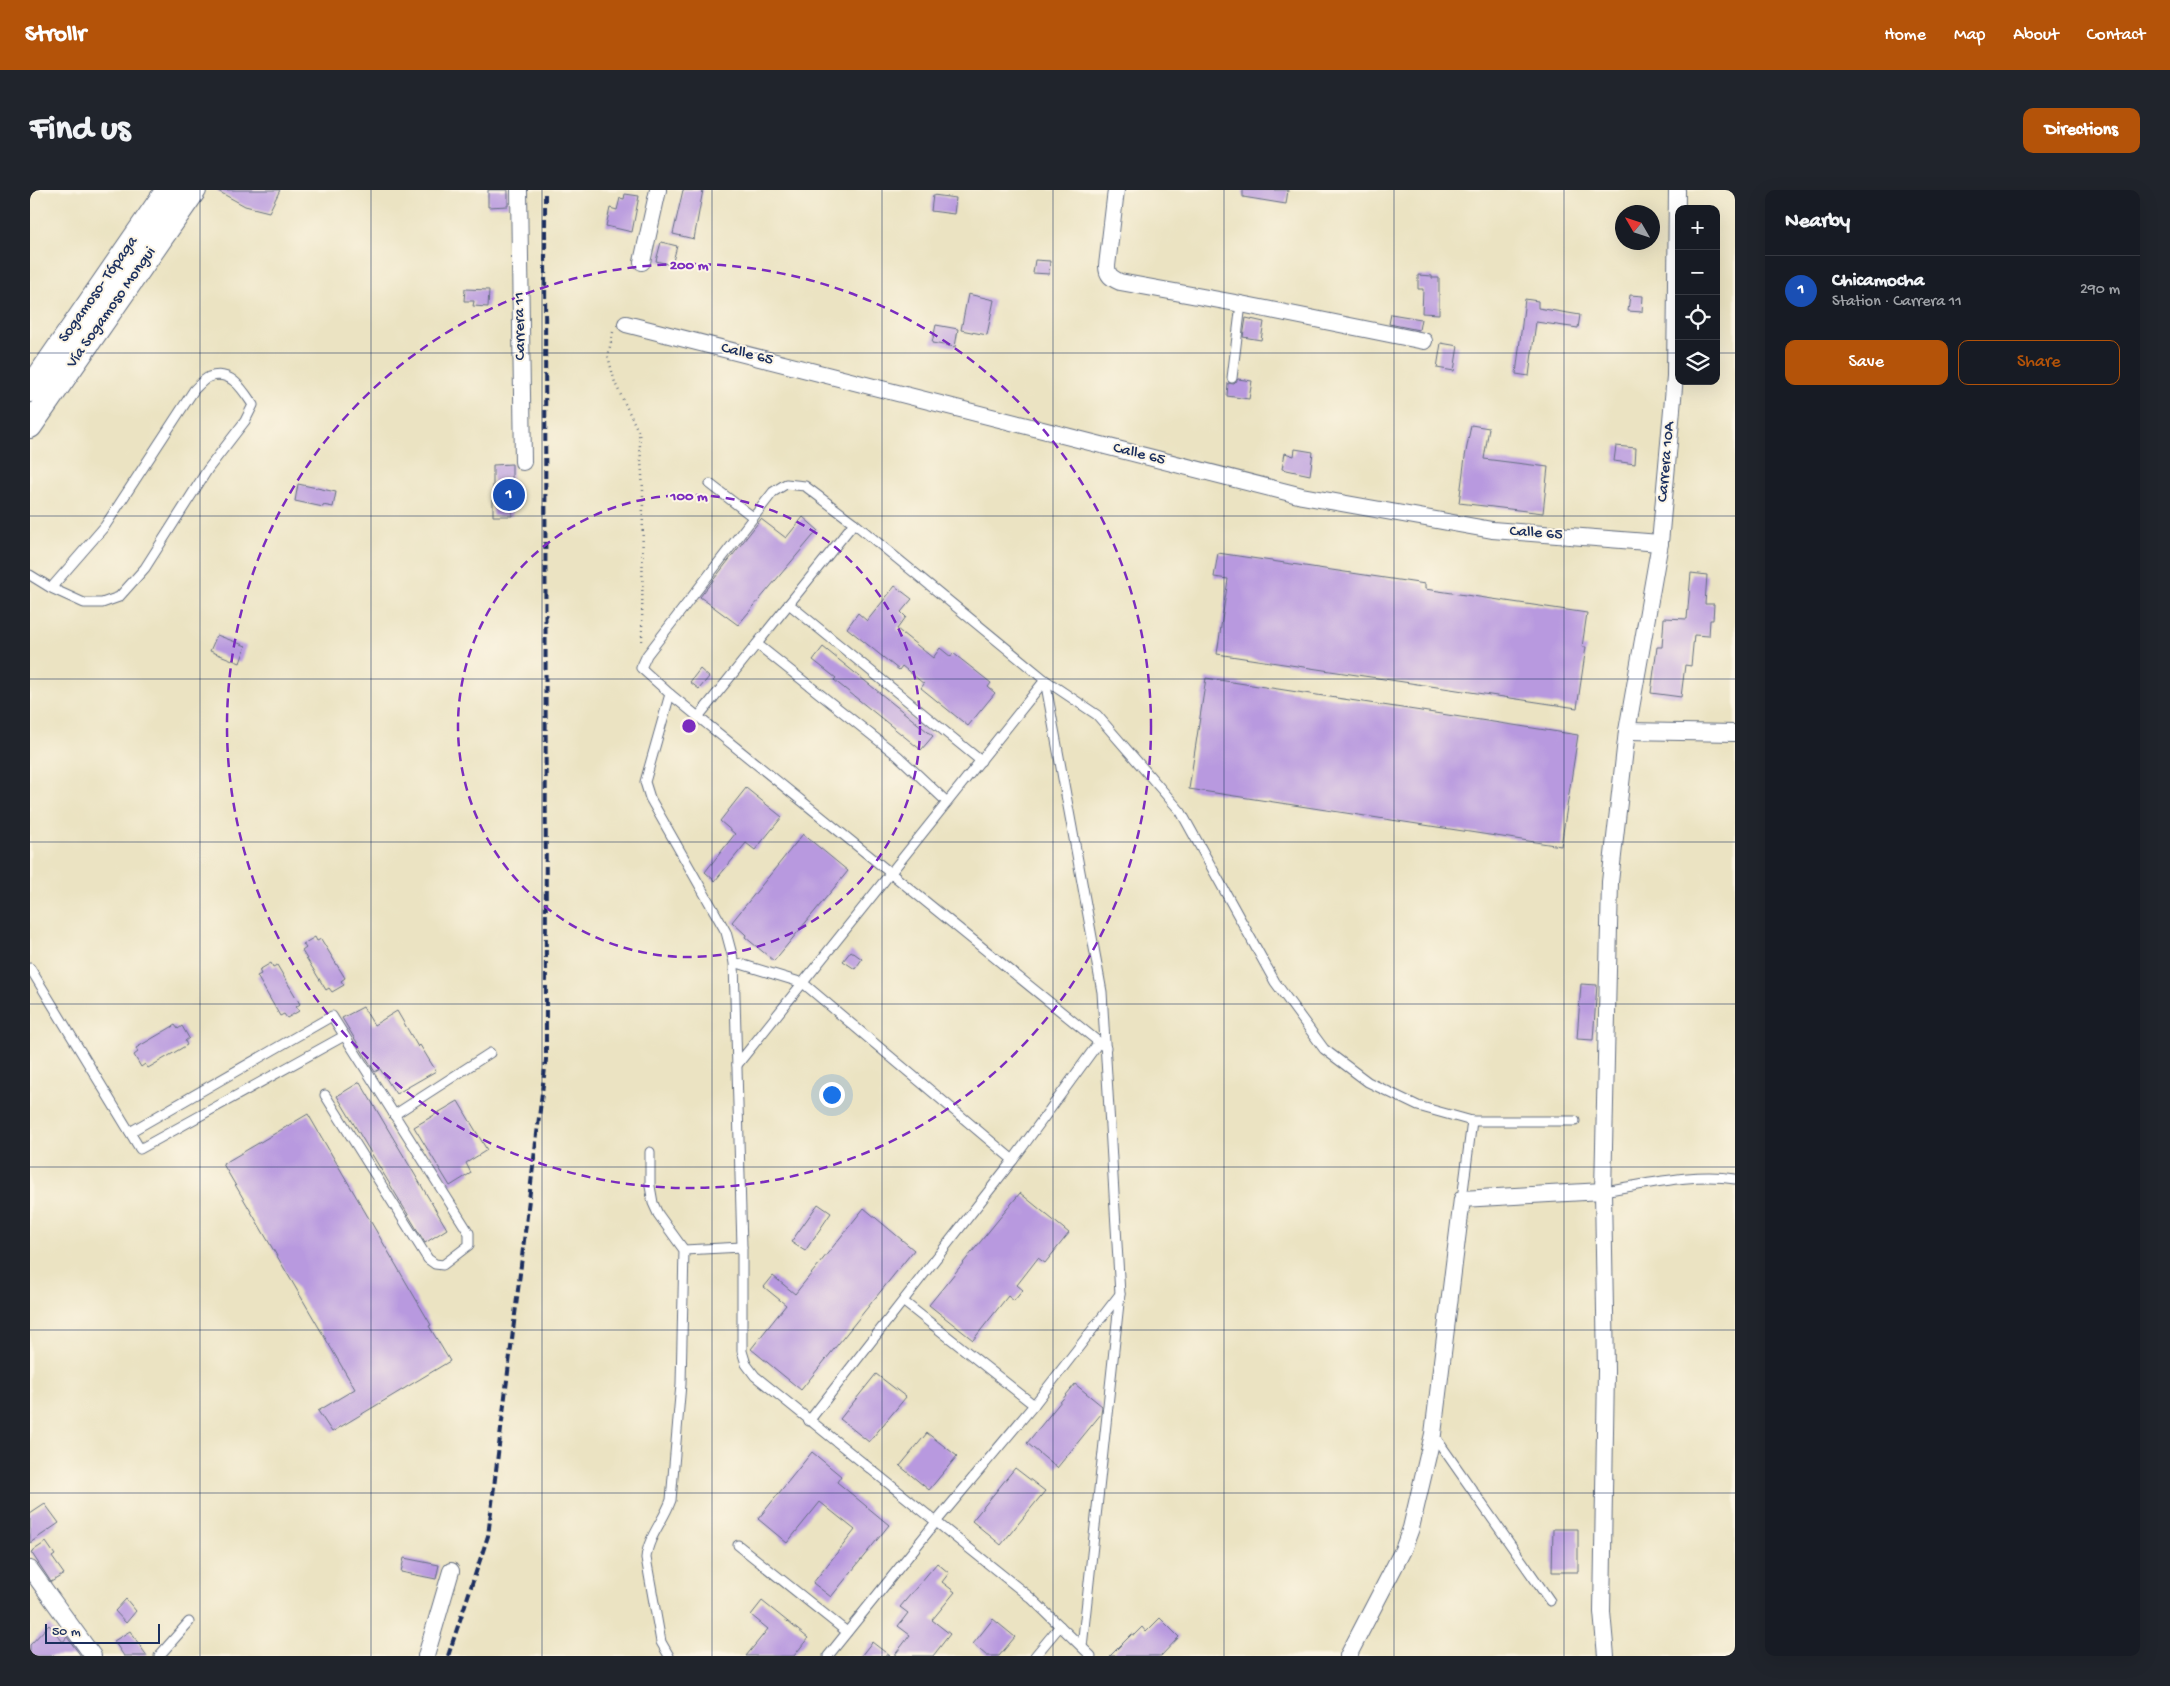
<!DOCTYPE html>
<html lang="en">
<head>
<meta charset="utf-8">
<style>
  :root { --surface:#171b24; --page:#20242c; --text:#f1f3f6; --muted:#9ea1a6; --line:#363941; --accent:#b45309 }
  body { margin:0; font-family:"Gochi Hand",sans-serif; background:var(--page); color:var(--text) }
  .controls { position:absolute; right:15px; top:15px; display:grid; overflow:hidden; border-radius:10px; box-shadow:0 5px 20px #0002 }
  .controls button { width:45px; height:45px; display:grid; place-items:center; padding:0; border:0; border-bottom:1px solid var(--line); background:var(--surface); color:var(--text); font:25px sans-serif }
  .compass { position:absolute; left:1585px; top:15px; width:45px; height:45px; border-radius:50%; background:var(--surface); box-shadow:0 5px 20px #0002; rotate:309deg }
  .scale { position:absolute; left:15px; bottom:12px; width:115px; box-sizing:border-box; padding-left:5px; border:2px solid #1b2f5e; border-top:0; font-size:14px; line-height:18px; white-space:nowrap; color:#1b2f5e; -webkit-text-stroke:4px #fcf5e5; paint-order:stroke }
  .you { position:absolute; left:801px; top:904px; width:18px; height:18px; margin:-12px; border:4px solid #fff; border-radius:50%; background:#1a73e8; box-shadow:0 0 0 8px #1a73e833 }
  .badge { display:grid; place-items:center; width:32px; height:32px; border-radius:50%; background:var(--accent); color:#fff; font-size:16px; font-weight:700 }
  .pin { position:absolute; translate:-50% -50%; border:2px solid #fff; box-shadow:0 1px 5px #0006 }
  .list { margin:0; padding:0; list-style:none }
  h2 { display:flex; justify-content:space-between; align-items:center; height:65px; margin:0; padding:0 20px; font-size:21px }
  h2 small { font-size:16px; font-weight:400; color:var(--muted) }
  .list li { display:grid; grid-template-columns:32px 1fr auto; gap:15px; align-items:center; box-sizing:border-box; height:70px; padding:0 20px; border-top:1px solid var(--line) }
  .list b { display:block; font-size:19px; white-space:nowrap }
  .list p { margin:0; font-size:16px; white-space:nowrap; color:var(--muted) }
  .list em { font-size:16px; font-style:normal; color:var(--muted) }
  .actions { display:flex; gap:10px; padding:15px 20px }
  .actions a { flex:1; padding:11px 0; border:1px solid var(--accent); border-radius:10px; text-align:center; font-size:18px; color:var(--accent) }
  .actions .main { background:var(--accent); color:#fff }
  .icon { flex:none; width:28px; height:28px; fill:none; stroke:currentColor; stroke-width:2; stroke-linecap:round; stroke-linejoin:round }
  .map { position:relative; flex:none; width:1705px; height:1466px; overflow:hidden; border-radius:10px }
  header { display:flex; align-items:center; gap:30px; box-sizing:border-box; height:70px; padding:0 25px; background:var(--accent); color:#fff }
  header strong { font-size:24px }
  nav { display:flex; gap:28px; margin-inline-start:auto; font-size:18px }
  .intro { display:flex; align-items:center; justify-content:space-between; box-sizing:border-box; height:120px; padding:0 30px }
  h1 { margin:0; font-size:35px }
  .button { padding:12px 22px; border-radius:10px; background:var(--accent); color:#fff; font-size:18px; font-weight:700 }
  main { display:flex; gap:30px; padding:0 30px }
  aside { flex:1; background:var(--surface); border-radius:10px; box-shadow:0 5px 20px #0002 }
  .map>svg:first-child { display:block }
  .building { fill:#b899df }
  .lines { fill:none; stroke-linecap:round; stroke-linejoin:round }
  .lane-casing { stroke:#646e81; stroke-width:11 }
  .street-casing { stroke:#646e81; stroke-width:18 }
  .secondary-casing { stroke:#646e81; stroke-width:26 }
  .path { stroke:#646e81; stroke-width:2.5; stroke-dasharray:1 4; stroke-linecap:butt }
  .lane { stroke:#fff; stroke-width:9 }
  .street { stroke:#fff; stroke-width:16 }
  .secondary { stroke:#fff; stroke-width:24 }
  .rail { stroke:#1b2f5e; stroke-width:4; stroke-dasharray:8 4; stroke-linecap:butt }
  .grid { fill:none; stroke:#1b2f5e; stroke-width:1; stroke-opacity:0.55 }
  .ring { fill:none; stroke:#7b2cbf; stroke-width:2.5; stroke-dasharray:9 6 }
  .labels { text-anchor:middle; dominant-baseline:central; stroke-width:4; stroke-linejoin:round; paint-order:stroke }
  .street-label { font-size:16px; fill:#1b2f5e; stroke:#fcf5e5 }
  .centre { fill:#7b2cbf; stroke:#fcf5e5; stroke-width:2.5 }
  .ring-label { font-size:15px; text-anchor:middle; font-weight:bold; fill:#7b2cbf; stroke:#fcf5e5; stroke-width:4; stroke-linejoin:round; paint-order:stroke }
</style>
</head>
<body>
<header>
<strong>Strollr</strong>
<nav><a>Home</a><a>Map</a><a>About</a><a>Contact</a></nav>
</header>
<div class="intro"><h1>Find us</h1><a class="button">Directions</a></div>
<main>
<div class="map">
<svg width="1705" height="1466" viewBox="0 0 1705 1466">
  <rect width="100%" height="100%" fill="#fcf5e5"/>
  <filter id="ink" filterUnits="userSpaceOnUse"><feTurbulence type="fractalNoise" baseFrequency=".02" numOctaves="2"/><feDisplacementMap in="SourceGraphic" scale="10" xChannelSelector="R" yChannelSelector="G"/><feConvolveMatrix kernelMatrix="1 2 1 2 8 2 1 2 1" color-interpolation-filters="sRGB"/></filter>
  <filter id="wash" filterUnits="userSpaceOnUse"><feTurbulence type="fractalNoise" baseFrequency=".0096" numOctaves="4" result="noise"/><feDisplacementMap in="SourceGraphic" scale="20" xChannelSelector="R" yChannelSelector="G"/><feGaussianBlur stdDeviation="1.12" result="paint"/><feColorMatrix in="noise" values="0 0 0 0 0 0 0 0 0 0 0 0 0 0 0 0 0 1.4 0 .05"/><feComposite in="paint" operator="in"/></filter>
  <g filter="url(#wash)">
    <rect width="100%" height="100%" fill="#ebe3c2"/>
    <g id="blocks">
      <g class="building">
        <polygon points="186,0 250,0 239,22 215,16"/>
        <polygon points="458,0 478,0 478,16 458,17"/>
        <polygon points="653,0 673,0 664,49 643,44"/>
        <polygon points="1213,0 1258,0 1256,14 1213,7"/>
        <polygon points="595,4 609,6 602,42 576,36 580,18 587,20 590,8 594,9"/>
        <polygon points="903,5 926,8 924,24 901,21"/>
        <polygon points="631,52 647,56 642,75 626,71"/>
        <polygon points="1005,70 1020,71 1019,84 1003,83"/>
        <polygon points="1388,85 1402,86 1402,88 1409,88 1409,124 1392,123 1393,99 1388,99"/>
        <polygon points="435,99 459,100 458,117 443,116 444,111 434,111"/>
        <polygon points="938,104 964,110 957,145 931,140"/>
        <polygon points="1600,105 1613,106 1612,122 1598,121"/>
        <polygon points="1495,109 1508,111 1508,118 1550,125 1548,138 1506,132 1499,186 1486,184"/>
        <polygon points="1361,124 1391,129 1389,140 1359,134"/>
        <polygon points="1216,128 1234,132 1231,150 1213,147"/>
        <polygon points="906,135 928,139 925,157 902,153"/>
        <polygon points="1411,153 1428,156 1424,181 1407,178"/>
        <polygon points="1208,189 1222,191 1219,209 1197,206 1198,193 1204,194"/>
        <polygon points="1441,235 1459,238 1454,269 1518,277 1513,323 1429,313 1435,267"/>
        <polygon points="1586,256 1606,258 1605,274 1584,271"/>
        <polygon points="1265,259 1283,262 1280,285 1252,279 1255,263 1264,266"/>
        <polygon points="482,274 482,326 463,326 463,275"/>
        <polygon points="268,294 306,302 303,317 293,315 293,317 265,311"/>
        <polygon points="773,327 788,340 708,435 670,407 731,329 756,348"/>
        <polygon points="1188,363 1395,394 1395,399 1557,423 1552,457 1556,457 1547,518 1187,464 1198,389 1184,387"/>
        <polygon points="1661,383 1677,385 1675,414 1684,414 1683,430 1680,430 1679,446 1664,445 1661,476 1655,475 1651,507 1621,503 1627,457 1632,457 1634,428 1657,429"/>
        <polygon points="865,396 882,409 871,422 876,427 867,439 903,468 910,458 921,467 923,463 961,493 958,497 965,503 938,536 891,498 894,494 872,476 869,480 817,438 828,423 837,431"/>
        <polygon points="187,445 216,456 210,473 180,461"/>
        <polygon points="793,457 903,546 891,560 804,490 806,488 783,470"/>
        <polygon points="670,479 679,487 669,499 660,492"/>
        <polygon points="1176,488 1548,545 1531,656 1159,599"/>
        <polygon points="716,598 752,627 725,660 716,653 685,691 675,682 705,644 690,631"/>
        <polygon points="773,644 818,681 744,771 715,747 716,745 702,732"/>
        <polygon points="285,747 287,751 291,749 315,788 311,791 314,795 302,802 299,798 296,800 272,761 276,758 273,754"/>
        <polygon points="821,761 832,769 825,779 813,771"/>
        <polygon points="241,773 243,777 247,775 270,814 266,817 269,821 257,828 254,824 250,826 227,786 231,784 229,780"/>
        <polygon points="1551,794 1567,795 1563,850 1547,849"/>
        <polygon points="333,817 344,835 367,821 388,857 390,855 406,881 366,904 350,879 345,882 312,828"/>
        <polygon points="145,835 148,839 152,836 159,848 155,851 157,855 118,878 115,874 111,877 104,865 108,862 106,858"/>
        <polygon points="330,892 417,1039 395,1053 307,906"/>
        <polygon points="428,911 457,960 436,973 441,983 420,996 384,937"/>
        <polygon points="278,924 401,1135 399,1136 420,1171 302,1242 288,1221 325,1199 193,974"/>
        <polygon points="990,1003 1039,1043 1015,1073 1008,1068 987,1095 993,1100 984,1111 978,1106 943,1150 899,1115"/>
        <polygon points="788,1014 801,1023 775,1061 761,1052"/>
        <polygon points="834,1018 884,1060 771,1200 721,1159 756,1115 734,1097 743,1086 765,1104"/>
        <polygon points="846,1184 876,1207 839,1252 810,1229"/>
        <polygon points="1045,1194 1072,1216 1071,1224 1027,1278 997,1253"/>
        <polygon points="897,1243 927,1266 899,1300 870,1276"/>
        <polygon points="782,1262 811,1286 807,1292 859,1335 801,1407 783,1393 825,1340 790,1312 757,1353 728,1329"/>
        <polygon points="985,1278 1015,1301 971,1355 942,1331"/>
        <polygon points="15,1314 29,1333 0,1353 0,1324"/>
        <polygon points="1523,1339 1548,1339 1548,1382 1522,1382"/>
        <polygon points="16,1352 25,1365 22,1367 34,1384 21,1392 1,1362"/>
        <polygon points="374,1368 409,1375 406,1389 371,1382"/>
        <polygon points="907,1373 919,1383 912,1392 925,1402 902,1430 920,1444 903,1466 864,1466 880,1445 868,1436 878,1423 870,1417"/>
        <polygon points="96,1409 106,1421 96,1433 85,1421"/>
        <polygon points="732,1411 778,1448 764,1466 716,1466 738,1439 721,1425"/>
        <polygon points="1130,1428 1149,1447 1131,1466 1080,1466 1102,1444 1104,1445 1112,1437 1116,1442"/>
        <polygon points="963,1429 985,1447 969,1466 957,1466 943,1454"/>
        <polygon points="19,1435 33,1452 37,1447 51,1466 0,1466 0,1455"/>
        <polygon points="100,1441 117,1466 94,1466 84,1451"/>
        <polygon points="842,1452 860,1466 831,1466"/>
      </g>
    </g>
  </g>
  <g filter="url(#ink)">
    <use href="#blocks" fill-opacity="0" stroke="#646e81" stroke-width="1"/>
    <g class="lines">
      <g class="lane-casing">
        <g id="lane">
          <polyline points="1202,188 1211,114"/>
          <polyline points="680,294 723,327"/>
          <path d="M0 385 21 398 54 413H72L89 407 115 378 178 279 215 231 223 215C213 200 201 179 179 187 174 189 168 196 164 200L75 336 21 398"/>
          <polyline points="759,414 951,571"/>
          <polyline points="727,454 868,566 917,612"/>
          <polyline points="1015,490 1072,802 1090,1104 1052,1457"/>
          <polyline points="640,504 615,592 620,608 696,742 704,772 712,1057 712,1161 716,1174 725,1186 1002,1409 1061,1466"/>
          <polyline points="668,527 824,333"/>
          <polyline points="704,772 773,793 983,970"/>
          <polyline points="0,778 110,959 314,846"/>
          <polyline points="1076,858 640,504 611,478 617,465 743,302 756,294 775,296 824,333 1015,490 1067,525 1151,622 1245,792 1294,859 1338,892 1388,916 1442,931 1545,931"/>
          <polyline points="707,875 1015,490"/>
          <polyline points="364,925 460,863"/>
          <polyline points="100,942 302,826 439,1043 439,1055 413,1075 405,1074 398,1069 295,905"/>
          <path d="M620 962V996L623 1013 628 1024 654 1060 651 1194 641 1310C634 1330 618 1347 616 1368L631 1452 639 1466"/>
          <path d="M1573 1001C1614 995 1664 982 1705 989"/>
          <polyline points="1432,1009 1442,931"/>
          <polyline points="654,1060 712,1057"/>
          <polyline points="874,1112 1004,1215"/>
          <polyline points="779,1231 983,970 1069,852"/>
          <polyline points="1403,1244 1520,1411"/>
          <polyline points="708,1355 817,1442"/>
          <polyline points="129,1466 159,1432"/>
          <polyline points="798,1466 906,1332 1004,1215 1090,1104"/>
          <polyline points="1005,1466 1030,1436"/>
        </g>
      </g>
      <g class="street-casing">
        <g id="street">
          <polyline points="489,0 493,272"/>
          <path d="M1086 0 1077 76C1077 85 1081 88 1090 92L1211 114 1394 151"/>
          <polyline points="612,72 628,0"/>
          <polyline points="596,134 1272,306 1462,340 1630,353"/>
          <polyline points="1597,541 1705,543"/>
          <polyline points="0,1379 63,1466"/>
          <polyline points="396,1466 421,1381"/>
          <polyline points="1318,1466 1373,1360 1381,1338 1403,1244 1432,1009 1573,1001"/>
          <polyline points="1576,1466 1572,1422 1576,1181 1573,1001 1580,692 1597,541 1630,353 1645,186 1647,0"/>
        </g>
      </g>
      <g class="secondary-casing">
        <g id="secondary">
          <polyline points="0,200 138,0"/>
          <polyline points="0,236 164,0"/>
        </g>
      </g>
      <polyline class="path" points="583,142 578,166 585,193 609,243 613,299 612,452"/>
      <use href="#lane" class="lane"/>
      <use href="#street" class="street"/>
      <use href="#secondary" class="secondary"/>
      <polyline class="rail" points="418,1466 458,1346 516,870 515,0"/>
    </g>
  </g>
  <path class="grid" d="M170 0V1466M341 0V1466M512 0V1466M682 0V1466M852 0V1466M1023 0V1466M1194 0V1466M1364 0V1466M1534 0V1466M0 163H1649M1686 163H1705M0 326H1705M0 489H1705M0 652H1705M0 814H1705M0 977H1705M0 1140H1705M0 1303H1705"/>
  <g class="ring">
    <circle cx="659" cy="536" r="231"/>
    <circle cx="659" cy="536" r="462"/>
  </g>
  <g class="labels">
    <g class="street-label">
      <text transform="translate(69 100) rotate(-55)">Sogamoso- Tópaga</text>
      <text transform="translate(82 118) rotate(-55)">Vía Sogamoso Mongui</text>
      <text transform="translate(491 136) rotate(-91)">Carrera 11</text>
      <text transform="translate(717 165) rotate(14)">Calle 65</text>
      <text transform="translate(1109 265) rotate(14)">Calle 65</text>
      <text transform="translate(1637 272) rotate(-85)">Carrera 10A</text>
      <text transform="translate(1506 344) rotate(4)">Calle 65</text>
    </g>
  </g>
  <circle cx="659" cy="536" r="8" class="centre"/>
  <g class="ring-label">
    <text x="659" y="79">200 m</text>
    <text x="659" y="310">100 m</text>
  </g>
</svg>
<div class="controls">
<button>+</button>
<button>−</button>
<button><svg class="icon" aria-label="locate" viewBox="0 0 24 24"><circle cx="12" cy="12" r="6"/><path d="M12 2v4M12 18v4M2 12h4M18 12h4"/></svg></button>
<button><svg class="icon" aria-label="layers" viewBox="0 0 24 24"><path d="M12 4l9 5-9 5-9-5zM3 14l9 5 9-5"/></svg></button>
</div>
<svg class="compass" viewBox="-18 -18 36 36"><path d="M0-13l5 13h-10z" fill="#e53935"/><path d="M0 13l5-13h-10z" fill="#9ea1a6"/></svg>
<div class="scale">50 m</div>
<div class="you"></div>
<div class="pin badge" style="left:479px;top:305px;background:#1a4fb4">1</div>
</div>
<aside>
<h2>Nearby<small></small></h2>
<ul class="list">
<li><span class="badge" style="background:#1a4fb4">1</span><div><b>Chicamocha</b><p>Station · Carrera 11</p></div><em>290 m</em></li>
</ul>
<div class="actions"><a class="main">Save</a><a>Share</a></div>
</aside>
</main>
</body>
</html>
